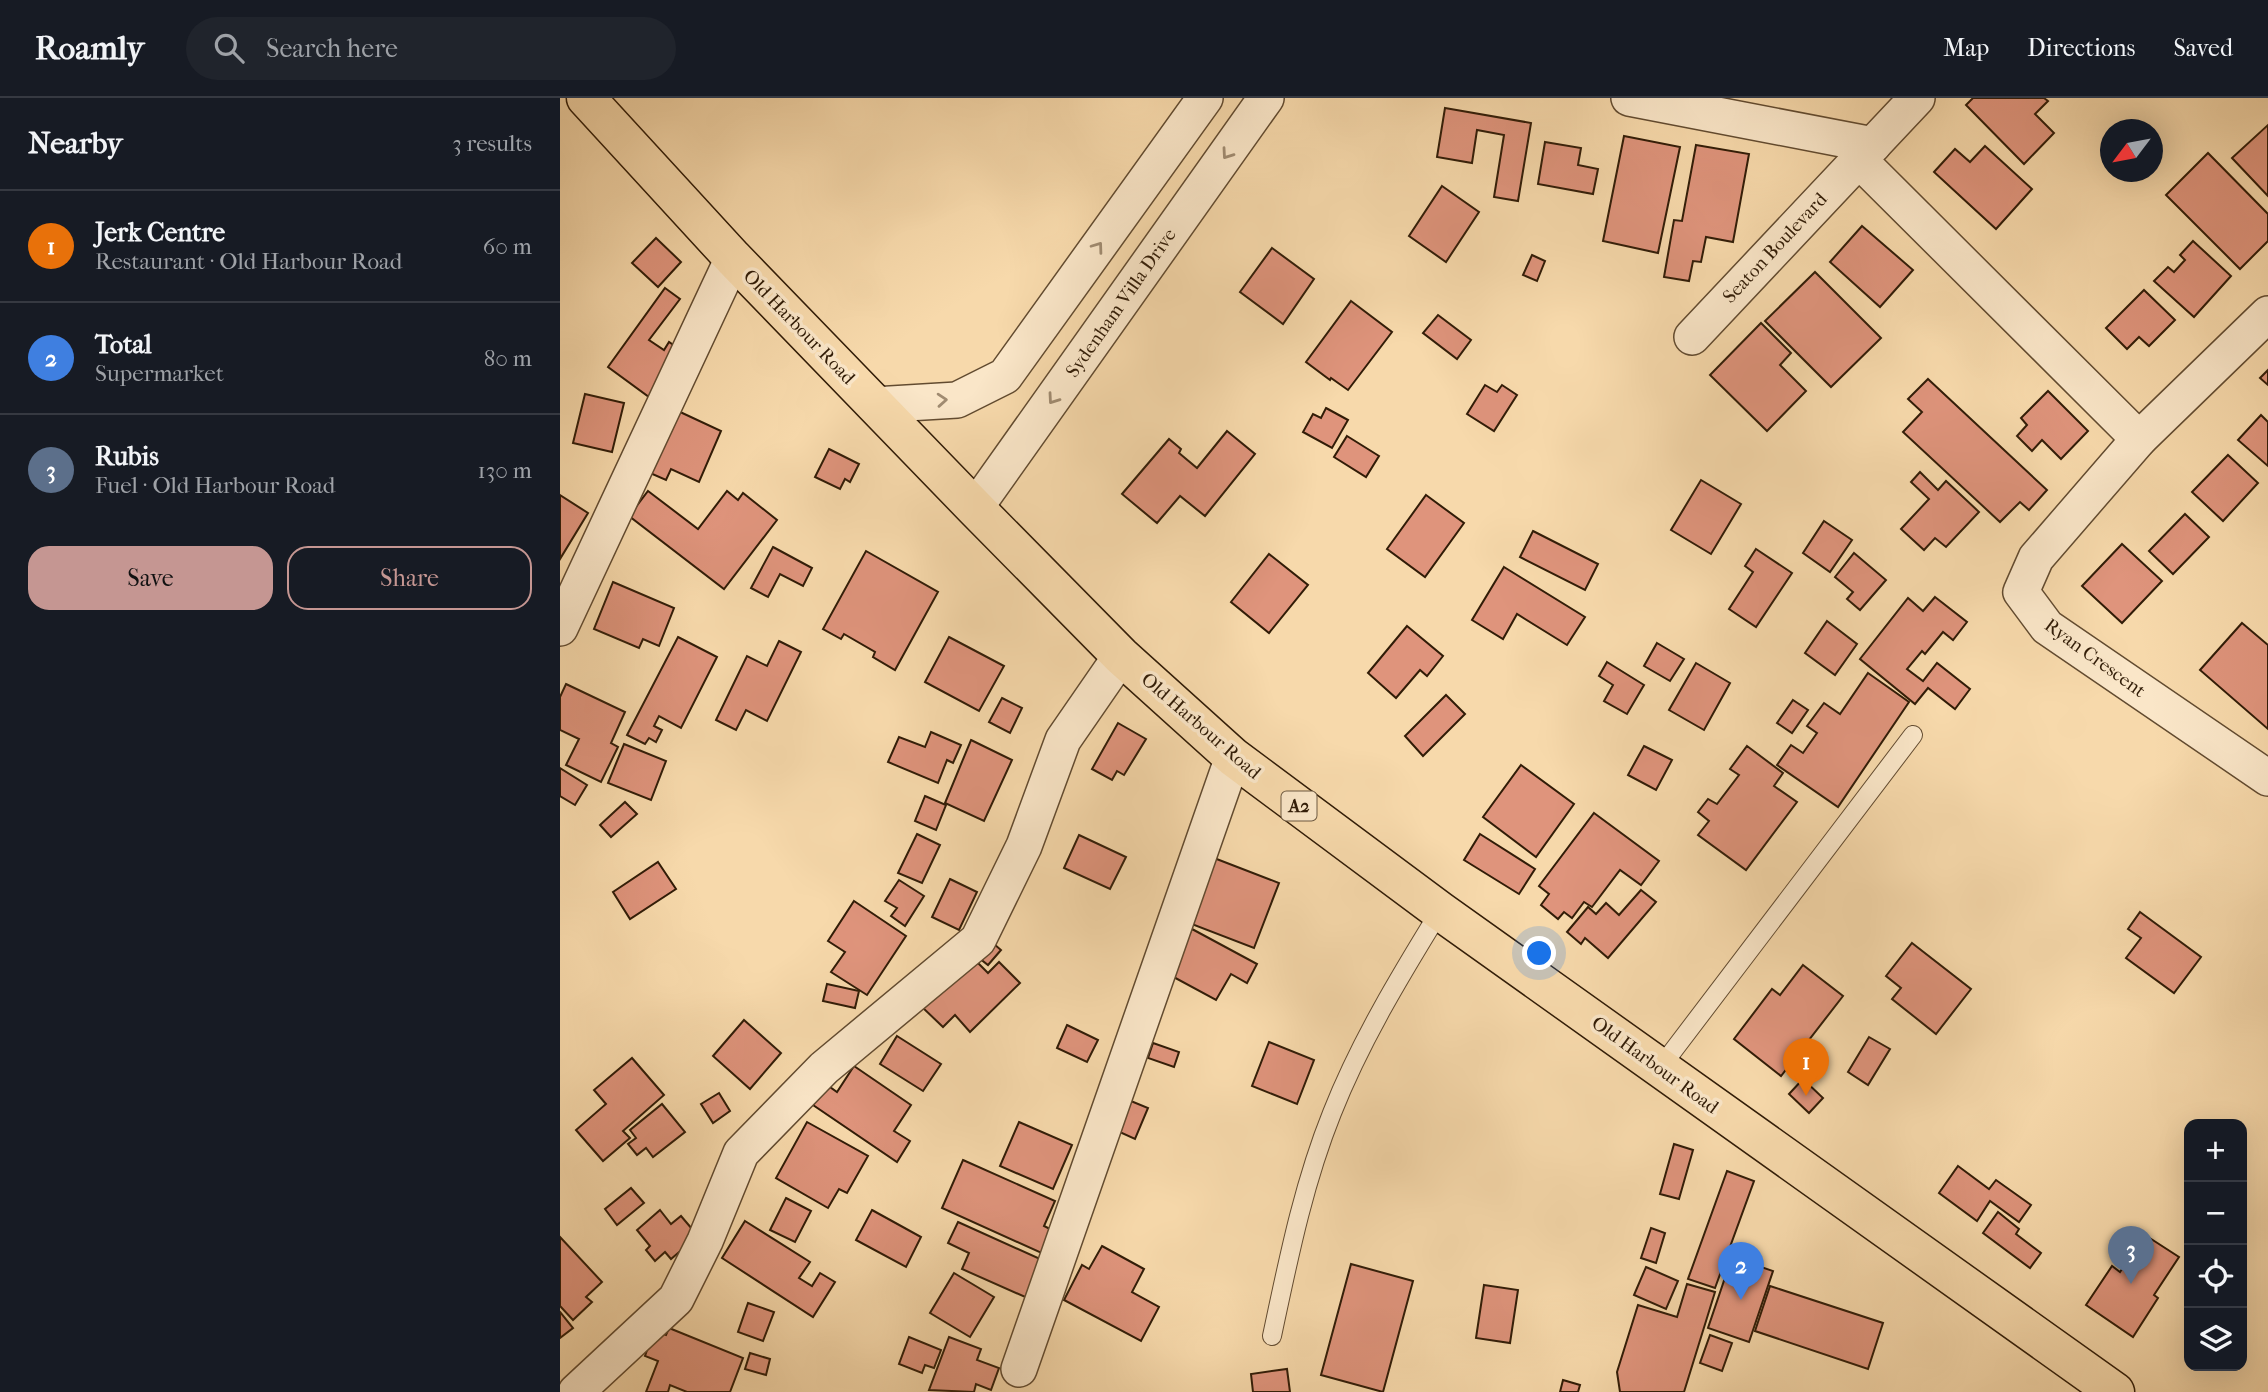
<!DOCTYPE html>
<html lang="en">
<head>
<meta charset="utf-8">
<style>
  :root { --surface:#171b24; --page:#20242c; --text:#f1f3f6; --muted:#9ea1a6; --line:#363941; --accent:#c59692 }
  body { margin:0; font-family:"IM FELL French Canon",serif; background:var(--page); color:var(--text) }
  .controls { position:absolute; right:21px; bottom:21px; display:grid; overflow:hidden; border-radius:14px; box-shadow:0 7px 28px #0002 }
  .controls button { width:63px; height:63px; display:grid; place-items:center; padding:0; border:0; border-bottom:2px solid var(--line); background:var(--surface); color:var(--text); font:35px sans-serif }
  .compass { position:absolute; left:1540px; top:21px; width:63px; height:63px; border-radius:50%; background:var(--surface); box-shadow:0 7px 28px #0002; rotate:238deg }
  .you { position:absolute; left:980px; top:856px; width:24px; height:24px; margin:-18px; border:5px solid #fff; border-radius:50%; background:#1a73e8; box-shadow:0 0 0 10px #1a73e833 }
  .badge { display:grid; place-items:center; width:46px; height:46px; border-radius:50%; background:var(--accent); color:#fff; font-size:23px; font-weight:700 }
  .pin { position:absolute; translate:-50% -58px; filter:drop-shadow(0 2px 4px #0008) }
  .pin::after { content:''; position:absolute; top:37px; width:24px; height:21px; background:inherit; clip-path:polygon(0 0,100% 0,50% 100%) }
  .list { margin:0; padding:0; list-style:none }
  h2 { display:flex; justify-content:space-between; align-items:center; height:91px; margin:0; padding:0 28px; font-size:30px }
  h2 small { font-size:23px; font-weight:400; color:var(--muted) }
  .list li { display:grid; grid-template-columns:46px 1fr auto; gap:21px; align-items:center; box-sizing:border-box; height:112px; padding:0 28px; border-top:2px solid var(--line) }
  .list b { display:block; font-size:26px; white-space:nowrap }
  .list p { margin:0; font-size:23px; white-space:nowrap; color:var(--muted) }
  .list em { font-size:23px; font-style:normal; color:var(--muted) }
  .actions { display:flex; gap:14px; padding:21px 28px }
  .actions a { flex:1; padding:16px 0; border:2px solid var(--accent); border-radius:21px; text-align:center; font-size:24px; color:var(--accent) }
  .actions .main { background:var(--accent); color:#111 }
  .icon { flex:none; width:38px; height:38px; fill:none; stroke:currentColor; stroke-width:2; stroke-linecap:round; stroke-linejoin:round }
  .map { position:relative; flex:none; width:1708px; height:1294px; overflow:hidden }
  header { display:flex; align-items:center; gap:42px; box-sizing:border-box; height:98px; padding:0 35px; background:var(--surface); border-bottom:2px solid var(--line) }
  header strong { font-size:33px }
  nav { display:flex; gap:38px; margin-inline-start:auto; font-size:24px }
  .search { width:490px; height:63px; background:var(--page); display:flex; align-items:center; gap:18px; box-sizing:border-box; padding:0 24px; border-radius:38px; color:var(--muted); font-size:26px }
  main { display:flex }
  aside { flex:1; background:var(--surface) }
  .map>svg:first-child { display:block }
  .building { fill:#df947c; stroke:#311c07; stroke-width:2 }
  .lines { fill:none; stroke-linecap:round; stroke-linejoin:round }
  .lane-casing { stroke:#624b30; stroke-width:20 }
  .street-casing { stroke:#624b30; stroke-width:38 }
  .primary-casing { stroke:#311c07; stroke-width:41 }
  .lane { stroke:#fae6c8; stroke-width:18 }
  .street { stroke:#fae6c8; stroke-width:35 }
  .primary { stroke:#f7d9ab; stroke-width:38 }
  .oneway { stroke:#a08b71 }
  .labels { text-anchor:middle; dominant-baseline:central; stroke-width:7; stroke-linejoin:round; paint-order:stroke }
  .shield { fill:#fae6c8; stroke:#6d5941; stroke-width:2 }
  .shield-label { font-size:18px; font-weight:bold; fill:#311c07 }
  .street-label { font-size:19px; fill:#311c07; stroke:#fae6c8 }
</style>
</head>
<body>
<header>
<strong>Roamly</strong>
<div class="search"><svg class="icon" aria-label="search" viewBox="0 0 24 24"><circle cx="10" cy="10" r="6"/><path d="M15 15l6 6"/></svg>Search here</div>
<nav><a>Map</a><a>Directions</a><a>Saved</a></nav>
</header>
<main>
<aside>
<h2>Nearby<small>3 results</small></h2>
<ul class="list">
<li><span class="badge" style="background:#e8710a">1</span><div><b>Jerk Centre</b><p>Restaurant · Old Harbour Road</p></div><em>60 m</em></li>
<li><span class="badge" style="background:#3f7fe0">2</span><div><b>Total</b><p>Supermarket</p></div><em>80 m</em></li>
<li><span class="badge" style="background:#5c6f8a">3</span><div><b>Rubis</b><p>Fuel · Old Harbour Road</p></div><em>130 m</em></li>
</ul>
<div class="actions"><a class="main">Save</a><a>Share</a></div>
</aside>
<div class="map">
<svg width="1708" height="1294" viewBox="0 0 1708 1294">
  <rect width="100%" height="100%" fill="#f7d9ab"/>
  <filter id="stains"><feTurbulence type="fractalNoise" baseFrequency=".00286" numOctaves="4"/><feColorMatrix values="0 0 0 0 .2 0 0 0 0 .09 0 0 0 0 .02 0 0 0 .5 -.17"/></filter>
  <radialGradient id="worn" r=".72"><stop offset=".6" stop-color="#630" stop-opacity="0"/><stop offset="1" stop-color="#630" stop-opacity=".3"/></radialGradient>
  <g class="building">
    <polygon points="1413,0 1484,0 1488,3 1475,16 1494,35 1464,66 1406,7"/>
    <polygon points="885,10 971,25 958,103 934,99 944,37 917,32 912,65 877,59"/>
    <polygon points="1708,27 1708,98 1672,60"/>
    <polygon points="1064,38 1120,49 1098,155 1043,143"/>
    <polygon points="985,44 1021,50 1018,67 1038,71 1033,96 978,86"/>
    <polygon points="1136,47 1189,56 1173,144 1146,139 1141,164 1133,163 1129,183 1104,179 1114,122 1122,123"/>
    <polygon points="1425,48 1472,91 1436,131 1374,74 1395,51 1410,64"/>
    <polygon points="1648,55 1708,116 1708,143 1680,171 1606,97"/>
    <polygon points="882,88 919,114 886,164 849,138"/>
    <polygon points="1302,128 1353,172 1320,209 1270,164"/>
    <polygon points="96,140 121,164 98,189 72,165"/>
    <polygon points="1633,143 1671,178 1634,219 1594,183 1608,169 1614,174 1625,162 1620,157"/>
    <polygon points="712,150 754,181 723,226 680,194"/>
    <polygon points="972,157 985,163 977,183 963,177"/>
    <polygon points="1255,174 1321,240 1271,289 1205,223"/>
    <polygon points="105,190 120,201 89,242 104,252 109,244 122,253 89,299 48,269"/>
    <polygon points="1584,192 1615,222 1589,248 1579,239 1567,251 1546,230"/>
    <polygon points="791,203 832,234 788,292 771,280 770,282 746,264"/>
    <polygon points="878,217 911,242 897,261 863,235"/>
    <polygon points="1201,225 1231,255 1220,267 1246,293 1207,333 1150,277"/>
    <polygon points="1708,272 1708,287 1700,280"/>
    <polygon points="1368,281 1487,392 1469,412 1460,404 1440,424 1343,334 1362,314 1348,301"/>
    <polygon points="925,287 937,294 942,287 957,297 934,333 907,316"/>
    <polygon points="1488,293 1528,333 1501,361 1482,342 1472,353 1457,338 1467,327 1461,320"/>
    <polygon points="25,296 64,305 52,354 13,345"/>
    <polygon points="766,310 788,322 772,350 743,334 753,316 761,320"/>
    <polygon points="118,313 161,333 139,384 111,371 106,382 90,375"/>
    <polygon points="1701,317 1708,324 1708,368 1678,342"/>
    <polygon points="667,333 695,356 645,418 620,398 597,425 562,396 609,341 621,351 619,355 637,370"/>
    <polygon points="787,338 819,358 806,379 774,359"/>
    <polygon points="269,351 299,366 290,384 285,381 280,391 255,379"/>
    <polygon points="1668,357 1698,385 1663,423 1632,394"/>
    <polygon points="1360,374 1378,392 1386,383 1419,414 1386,449 1375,440 1364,452 1341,431 1369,401 1351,384"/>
    <polygon points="1141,382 1181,406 1151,456 1111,432"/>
    <polygon points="88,393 138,431 167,393 178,402 183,395 217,422 164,491 69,418"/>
    <polygon points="0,397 28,415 0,461"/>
    <polygon points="866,397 904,425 865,479 827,451"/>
    <polygon points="1625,416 1649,439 1613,476 1589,453"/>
    <polygon points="1264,423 1292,442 1270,474 1243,455"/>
    <polygon points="973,433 1038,466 1025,492 960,459"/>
    <polygon points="1562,446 1602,483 1562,525 1522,488"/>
    <polygon points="213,449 252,470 243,488 220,476 208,499 191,490"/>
    <polygon points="1196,451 1232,475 1196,529 1169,511 1193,474 1185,468"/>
    <polygon points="306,453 378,494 335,572 313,559 315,554 284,536 281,541 263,531"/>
    <polygon points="1294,455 1326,482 1300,512 1287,501 1293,494 1275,479"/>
    <polygon points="709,456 748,487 709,535 671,504"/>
    <polygon points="944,469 1025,519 1007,547 957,516 943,541 912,522"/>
    <polygon points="53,484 114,510 99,548 83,541 79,550 34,531"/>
    <polygon points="1375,499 1407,524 1393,542 1383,534 1365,556 1362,553 1347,571 1363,583 1377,565 1410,591 1395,611 1368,590 1355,606 1300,561 1348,500 1363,513"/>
    <polygon points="1267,523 1297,546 1275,577 1245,555"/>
    <polygon points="1682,525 1708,547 1708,631 1640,572"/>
    <polygon points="847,528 883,558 867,578 860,572 836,600 808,575"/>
    <polygon points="118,539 157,559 121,630 99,618 94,628 102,632 96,644 89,640 85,646 67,637"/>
    <polygon points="389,539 444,568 419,613 365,584"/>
    <polygon points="219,543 241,554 207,623 186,612 176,632 156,622 187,558 207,568"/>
    <polygon points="1097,545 1124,561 1110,583 1084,568"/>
    <polygon points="1047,564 1084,587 1067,616 1044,603 1053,587 1039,578"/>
    <polygon points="1136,565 1170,585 1144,632 1109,612"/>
    <polygon points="1308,575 1349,604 1278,709 1217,667 1231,647 1243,655 1257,635 1247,628 1264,605 1280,616"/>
    <polygon points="6,586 65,614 51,645 58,649 41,684 6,667 19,641 0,632 0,599"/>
    <polygon points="886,597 905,616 863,658 845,638"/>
    <polygon points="442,600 462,610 450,635 429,624"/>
    <polygon points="1233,602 1248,612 1232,635 1217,625"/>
    <polygon points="558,625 586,641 564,677 557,673 552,682 532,671"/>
    <polygon points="371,634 401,647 393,665 387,662 378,685 328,664 339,639 365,649"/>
    <polygon points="411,642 452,662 424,723 385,705"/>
    <polygon points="64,646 106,663 91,702 48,685"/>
    <polygon points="1084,648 1112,662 1096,692 1068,677"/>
    <polygon points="1187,648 1223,675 1214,688 1237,704 1186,772 1138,737 1149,723 1138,714 1148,701 1157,706 1179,677 1170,671"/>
    <polygon points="961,667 1014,706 976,759 923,719"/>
    <polygon points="0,670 27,687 15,707 0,698"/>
    <polygon points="365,698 386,707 376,732 355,723"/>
    <polygon points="65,704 77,716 51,739 40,727"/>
    <polygon points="1034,715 1099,763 1081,787 1060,772 1032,809 1024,804 1012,820 1004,814 998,821 981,807 989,796 979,788"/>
    <polygon points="357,736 380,747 362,785 338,775"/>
    <polygon points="920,736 975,771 959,796 904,762"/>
    <polygon points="519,737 566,759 550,791 504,770"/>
    <polygon points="654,760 719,785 694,850 629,825"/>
    <polygon points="98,764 116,791 70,821 53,794"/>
    <polygon points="390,781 417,794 399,832 372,819"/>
    <polygon points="339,782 364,798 345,828 331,818 337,810 325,803"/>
    <polygon points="1081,792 1096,804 1048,860 1025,840 1021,846 1007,834 1028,809 1036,816 1046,805 1059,817"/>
    <polygon points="294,803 346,838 307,897 271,874 285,854 268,843"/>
    <polygon points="1580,814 1641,859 1614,895 1566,860 1581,840 1568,831"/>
    <polygon points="632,831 697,866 687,885 671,876 656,902 608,876"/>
    <polygon points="427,840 441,852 428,867 414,856"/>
    <polygon points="1352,845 1411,891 1376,936 1332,901 1341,890 1326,878"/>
    <polygon points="412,859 428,875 439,864 460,885 410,934 395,917 383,929 362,909"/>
    <polygon points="1243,867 1283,898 1221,978 1174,941 1212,891 1220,897"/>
    <polygon points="267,886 299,893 295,910 263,903"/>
    <polygon points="184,922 221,955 190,991 153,958"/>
    <polygon points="507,927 538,942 527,964 497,950"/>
    <polygon points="337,938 381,966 363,993 320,966"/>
    <polygon points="1309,939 1330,951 1308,987 1288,974"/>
    <polygon points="709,944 754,962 737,1006 692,988"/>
    <polygon points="593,945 619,954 614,969 588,960"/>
    <polygon points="72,960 104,997 63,1033 70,1040 43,1063 16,1032 46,1006 34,992"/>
    <polygon points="294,968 351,1007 334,1033 350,1043 337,1064 253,1007 267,987 277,994"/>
    <polygon points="1243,981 1263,1000 1249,1015 1229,996"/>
    <polygon points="159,995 170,1013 153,1025 141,1006"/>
    <polygon points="566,1001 588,1010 575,1041 553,1031"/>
    <polygon points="102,1006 125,1034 93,1059 86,1050 77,1057 68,1046 76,1040 70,1032"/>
    <polygon points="247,1024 308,1058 287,1095 279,1091 268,1110 216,1080"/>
    <polygon points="459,1024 512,1047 493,1091 440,1068"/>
    <polygon points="1114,1046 1133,1052 1119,1101 1100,1096"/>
    <polygon points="403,1062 495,1103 484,1128 496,1134 486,1157 382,1110"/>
    <polygon points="1398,1068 1429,1091 1436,1082 1471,1107 1459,1124 1430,1103 1417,1123 1379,1095"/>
    <polygon points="1167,1073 1194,1083 1155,1190 1128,1181"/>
    <polygon points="71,1090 84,1105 57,1127 45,1111"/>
    <polygon points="226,1100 251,1113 235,1144 210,1132"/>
    <polygon points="100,1112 111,1126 121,1118 138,1138 111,1161 105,1154 95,1163 86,1152 90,1148 77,1132"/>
    <polygon points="312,1112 361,1139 346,1169 296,1142"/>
    <polygon points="1438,1114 1459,1131 1456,1136 1481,1155 1470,1170 1423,1135"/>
    <polygon points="185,1123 250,1164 239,1180 252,1188 260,1175 275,1184 253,1219 162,1160"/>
    <polygon points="398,1124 489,1165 472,1202 402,1171 409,1155 388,1145"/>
    <polygon points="1091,1130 1105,1135 1096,1165 1081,1160"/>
    <polygon points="1585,1137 1619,1159 1594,1197 1598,1200 1573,1239 1526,1207 1552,1168 1560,1174"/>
    <polygon points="0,1139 42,1184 26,1199 32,1204 13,1222 0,1208"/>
    <polygon points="542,1148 584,1171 572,1194 599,1209 581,1243 504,1202 522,1167 529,1171"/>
    <polygon points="1172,1159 1213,1173 1189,1244 1148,1230"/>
    <polygon points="791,1166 853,1183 823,1294 761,1277"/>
    <polygon points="1086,1169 1118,1183 1106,1211 1074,1197"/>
    <polygon points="394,1175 434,1199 410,1239 370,1215"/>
    <polygon points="1127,1186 1155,1194 1124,1294 1060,1294 1057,1274 1078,1207 1117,1219"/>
    <polygon points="924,1187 958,1192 950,1245 916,1240"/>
    <polygon points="1210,1188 1323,1225 1308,1271 1195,1233"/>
    <polygon points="188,1205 214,1214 203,1243 178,1234"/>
    <polygon points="0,1214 13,1230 0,1240"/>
    <polygon points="109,1230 183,1260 170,1294 127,1294 110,1287 108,1294 86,1294 98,1263 85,1258 94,1232 106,1237"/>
    <polygon points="1150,1237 1172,1245 1162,1273 1140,1265"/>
    <polygon points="349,1239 381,1252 374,1270 365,1267 362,1275 339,1266"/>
    <polygon points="389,1239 421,1251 417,1262 439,1270 431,1292 416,1286 414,1294 369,1292"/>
    <polygon points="190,1255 210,1261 206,1277 185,1271"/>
    <polygon points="727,1271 730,1294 693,1294 691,1276"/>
    <polygon points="1003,1282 1020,1287 1018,1294 1000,1294"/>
  </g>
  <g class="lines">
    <g class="lane-casing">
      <g id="lane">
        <polyline points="1100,970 1353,637"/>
        <path d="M712 1238C728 1163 743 1087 772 1015 800 944 840 878 880 813"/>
      </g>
    </g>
    <g class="street-casing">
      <g id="street">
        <polyline points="1069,0 1313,47"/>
        <polyline points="1298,61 1579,341"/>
        <polyline points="1708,216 1579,341 1476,460 1461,494 1487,529 1708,680"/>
        <polyline points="1132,239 1357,0"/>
        <polyline points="314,307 397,302 445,278 645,0"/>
        <polyline points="415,410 706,0"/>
        <polyline points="0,530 173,160"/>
        <polyline points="459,1271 673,659"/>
        <polyline points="16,1294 116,1201 145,1143 181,1055 264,970 418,842 464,748 503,642 561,558"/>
      </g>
    </g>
    <g class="primary-casing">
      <polyline id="primary" points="26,0 173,160 415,410 561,558 673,659 880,813 1555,1294"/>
    </g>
    <use href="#lane" class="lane"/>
    <use href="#street" class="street"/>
    <use href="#primary" class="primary"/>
  </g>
  <defs><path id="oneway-chevron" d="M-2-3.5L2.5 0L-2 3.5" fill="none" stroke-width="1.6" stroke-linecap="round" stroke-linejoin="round" transform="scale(1.75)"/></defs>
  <g class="oneway">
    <use href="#oneway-chevron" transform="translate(667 56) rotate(125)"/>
    <use href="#oneway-chevron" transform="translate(538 149) rotate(-54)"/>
    <use href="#oneway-chevron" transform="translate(493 301) rotate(125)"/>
    <use href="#oneway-chevron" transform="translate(382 302) rotate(-4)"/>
  </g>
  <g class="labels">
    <rect class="shield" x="721.5" y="693.5" width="35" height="29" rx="5"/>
    <g class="shield-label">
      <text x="739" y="708">A2</text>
    </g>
    <g class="street-label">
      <text transform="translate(1215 150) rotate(-47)">Seaton Boulevard</text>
      <text transform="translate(561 205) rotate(-55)">Sydenham Villa Drive</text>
      <text transform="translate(239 229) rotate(46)">Old Harbour Road</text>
      <text transform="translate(1535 560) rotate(36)">Ryan Crescent</text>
      <text transform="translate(641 628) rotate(41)">Old Harbour Road</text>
      <text transform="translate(1095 967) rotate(36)">Old Harbour Road</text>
    </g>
  </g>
  <rect width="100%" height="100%" filter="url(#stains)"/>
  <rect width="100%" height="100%" fill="url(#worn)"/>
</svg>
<div class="controls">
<button>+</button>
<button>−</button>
<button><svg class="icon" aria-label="locate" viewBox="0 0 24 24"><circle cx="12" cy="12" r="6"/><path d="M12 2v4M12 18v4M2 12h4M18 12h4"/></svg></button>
<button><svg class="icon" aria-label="layers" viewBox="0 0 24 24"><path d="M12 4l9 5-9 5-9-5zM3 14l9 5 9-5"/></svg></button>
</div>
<svg class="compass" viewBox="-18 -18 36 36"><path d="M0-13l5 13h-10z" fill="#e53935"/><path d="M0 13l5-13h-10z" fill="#9ea1a6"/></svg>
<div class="you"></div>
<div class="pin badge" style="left:1246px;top:998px;background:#e8710a">1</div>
<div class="pin badge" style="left:1181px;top:1202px;background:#3f7fe0">2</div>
<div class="pin badge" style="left:1571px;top:1186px;background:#5c6f8a">3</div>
</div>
</main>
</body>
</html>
